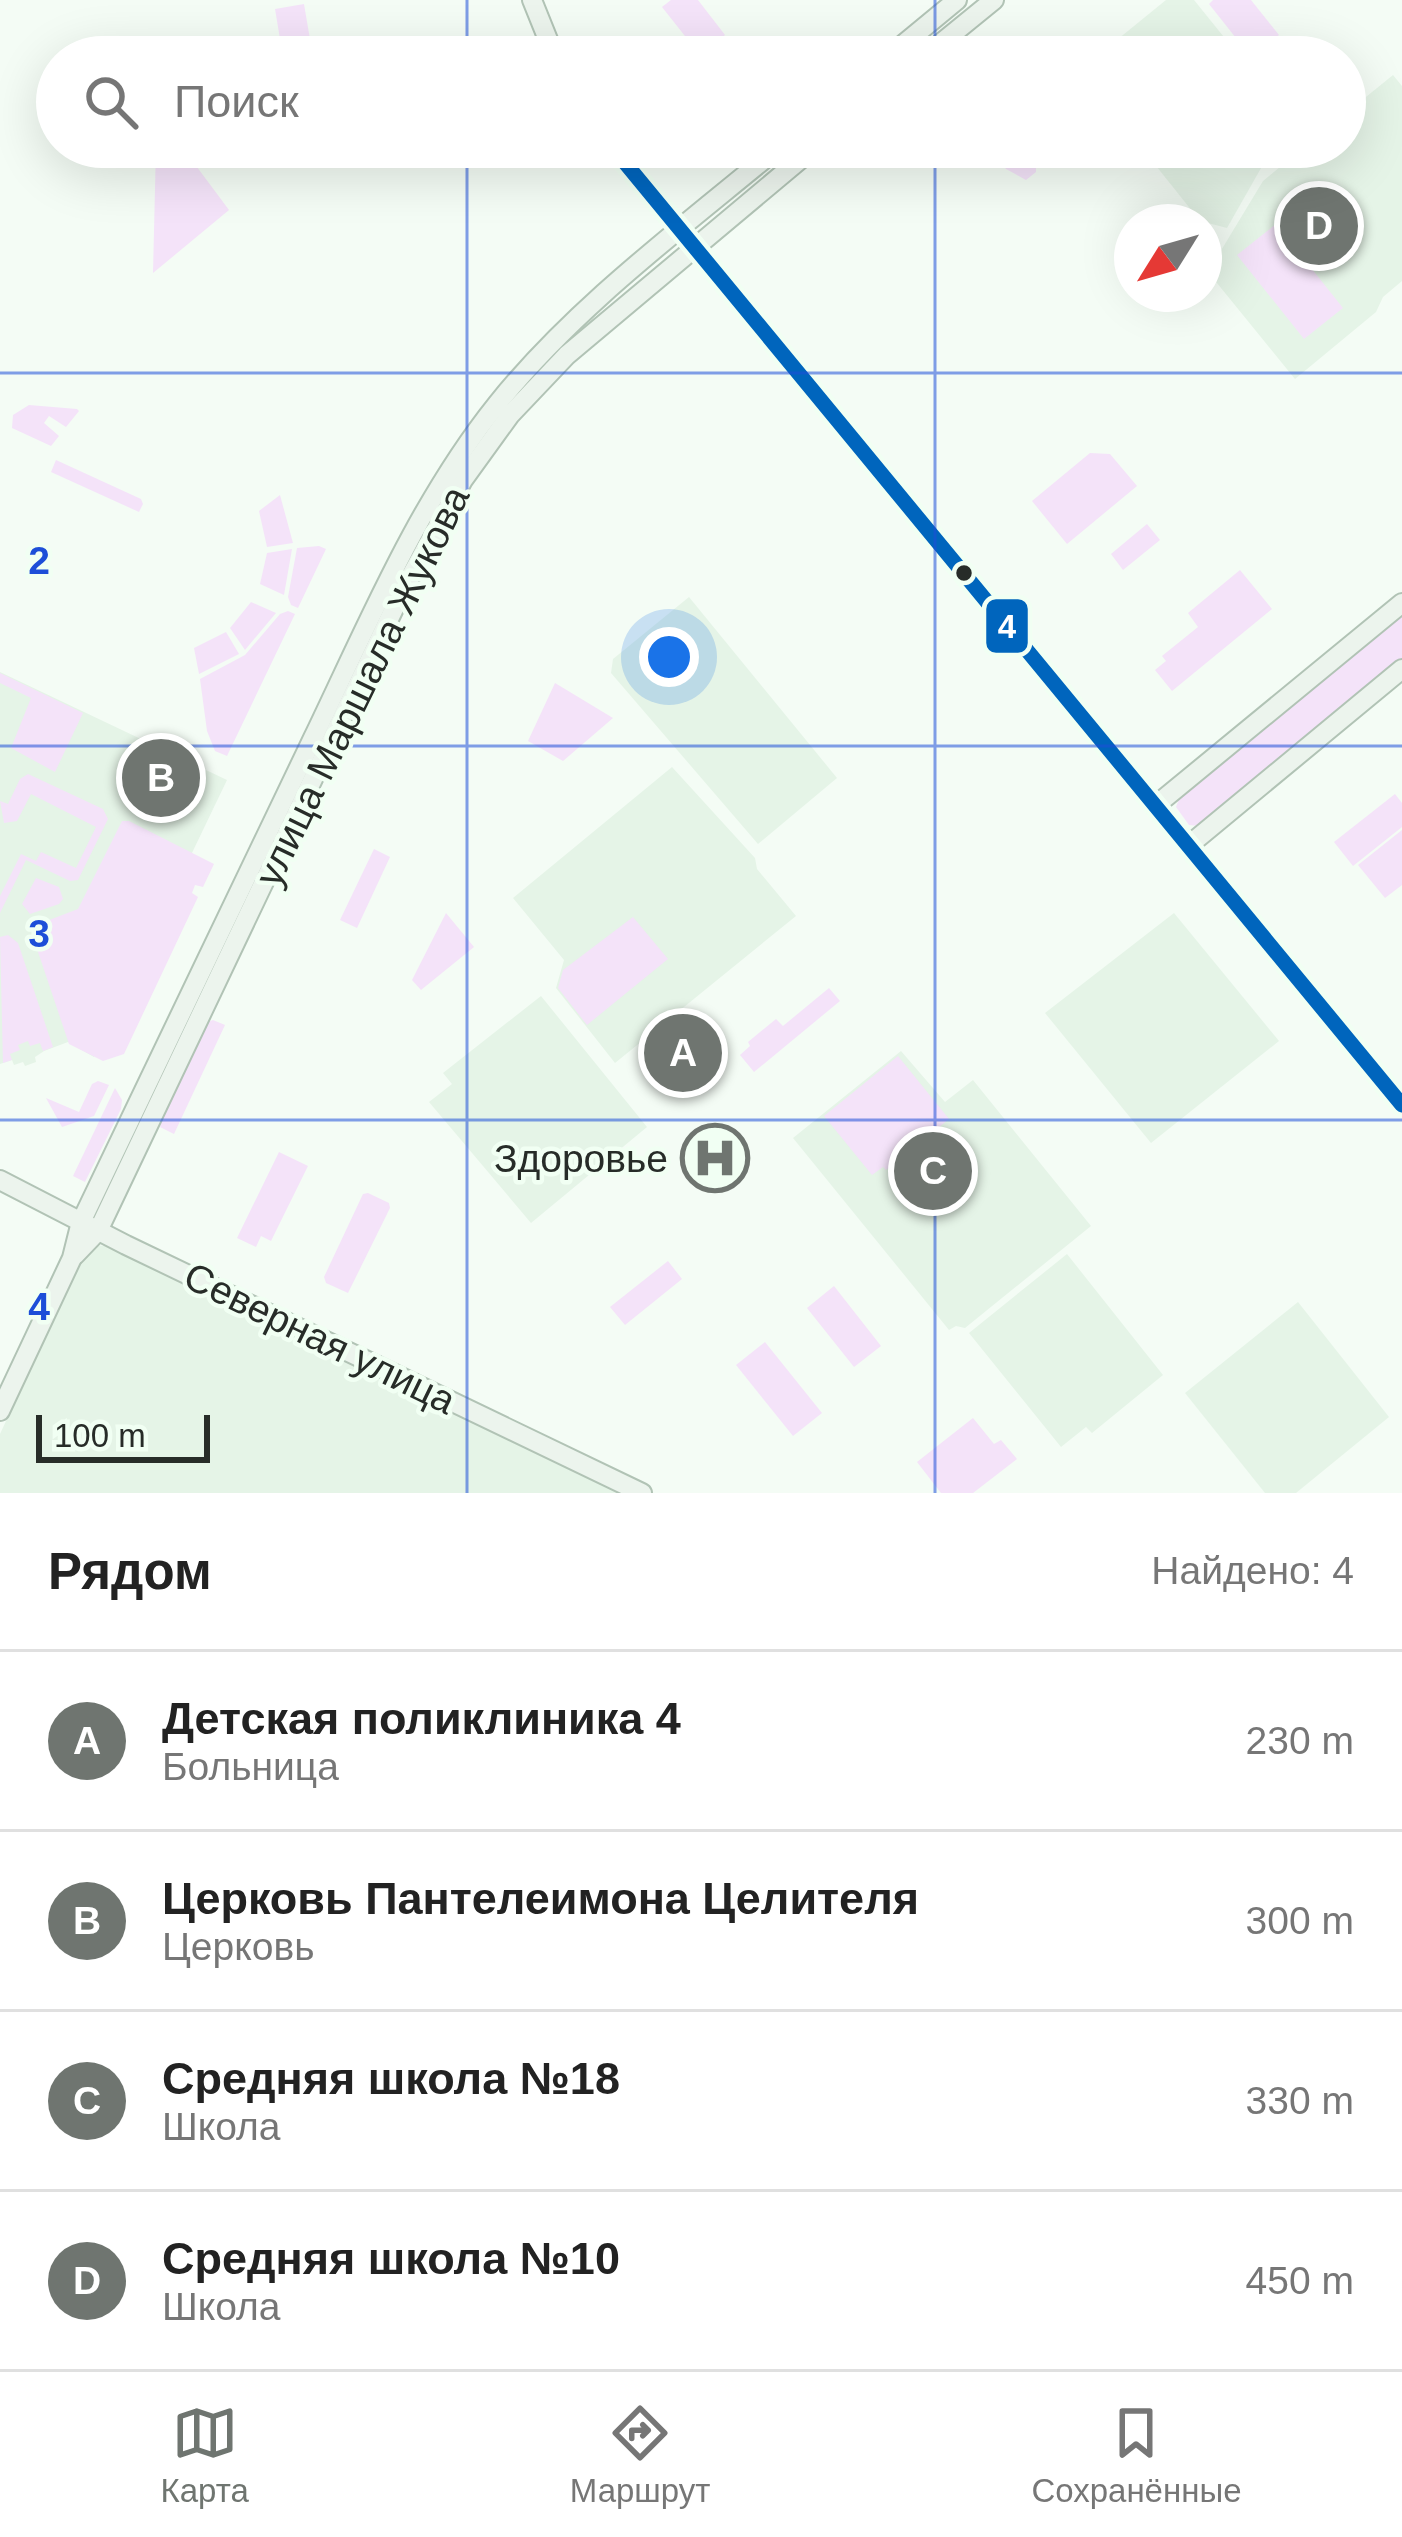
<!DOCTYPE html>
<html lang="ru">
<head>
<meta charset="utf-8">
<style>
  :root { --surface:#fff; --page:#f2f2f2; --text:#222; --muted:#767676; --line:#e0e0e0; --accent:#6f7570 }
  body { margin:0; font-family:Helvetica,sans-serif; background:var(--page); color:var(--text) }
  .compass { position:absolute; left:1114px; top:204px; width:108px; height:108px; border-radius:50%; background:var(--surface); box-shadow:0 12px 48px #0002; rotate:233deg }
  .scale { position:absolute; left:36px; bottom:30px; width:174px; box-sizing:border-box; padding-left:12px; border:6px solid #272c28; border-top:0; font-size:33px; line-height:42px; white-space:nowrap; color:#272c28; -webkit-text-stroke:9px #f1fff3; paint-order:stroke }
  .you { position:absolute; left:669px; top:657px; width:42px; height:42px; margin:-30px; border:9px solid #fff; border-radius:50%; background:#1a73e8; box-shadow:0 0 0 18px #1a73e833 }
  .badge { display:grid; place-items:center; width:78px; height:78px; border-radius:50%; background:var(--accent); color:#fff; font-size:39px; font-weight:700 }
  .pin { position:absolute; translate:-50% -50%; border:6px solid #fff; box-shadow:0 3px 12px #0006 }
  .list { margin:0; padding:0; list-style:none }
  h2 { display:flex; justify-content:space-between; align-items:center; height:156px; margin:0; padding:0 48px; font-size:51px }
  h2 small { font-size:39px; font-weight:400; color:var(--muted) }
  .list li { display:grid; grid-template-columns:78px 1fr auto; gap:36px; align-items:center; box-sizing:border-box; height:180px; padding:0 48px; border-top:3px solid var(--line) }
  .list b { display:block; font-size:45px; white-space:nowrap }
  .list p { margin:0; font-size:39px; white-space:nowrap; color:var(--muted) }
  .list em { font-size:39px; font-style:normal; color:var(--muted) }
  .icon { flex:none; width:66px; height:66px; fill:none; stroke:currentColor; stroke-width:2; stroke-linecap:round; stroke-linejoin:round }
  .map { position:relative; flex:none; width:1402px; height:1493px; overflow:hidden }
  .search { position:absolute; background:var(--surface); box-shadow:0 12px 48px #0002; left:36px; right:36px; top:36px; height:132px; display:flex; align-items:center; gap:30px; box-sizing:border-box; padding:0 42px; border-radius:66px; color:var(--muted); font-size:45px }
  .sheet { height:876px; background:var(--surface) }
  nav { display:flex; justify-content:space-around; align-items:center; box-sizing:border-box; height:168px; border-top:3px solid var(--line); background:var(--surface); font-size:33px; color:var(--muted) }
  nav a { display:grid; justify-items:center; gap:6px }
  nav .on { color:var(--accent) }
  .map>svg:first-child { display:block }
  .built { fill:#e5f4e7 }
  .green { fill:#f4e3f9 }
  .lines { fill:none; stroke-linecap:round; stroke-linejoin:round }
  .major-casing { stroke:#b1c3b5; stroke-width:22 }
  .major { stroke:#ecf4ed; stroke-width:18 }
  .bus-1-casing { stroke:#f1fff3; stroke-width:24 }
  .bus-1 { stroke:#0065bd; stroke-width:15 }
  .grid { fill:none; stroke:#1d4ed8; stroke-width:3; stroke-opacity:0.55 }
  .bus-dot { fill:#272c28; stroke:#f1fff3; stroke-width:4.5 }
  .labels { text-anchor:middle; dominant-baseline:central; stroke-width:9; stroke-linejoin:round; paint-order:stroke }
  .street-label { font-size:39px; fill:#272c28; stroke:#f1fff3 }
  .poi-label { font-size:39px; fill:#272c28; stroke:#f1fff3; text-anchor:end }
  .grid-label { font-size:39px; text-anchor:middle; font-weight:bold; fill:#1d4ed8; stroke:#f1fff3; stroke-width:9; stroke-linejoin:round; paint-order:stroke }
  .line-badge { stroke:#f1fff3; stroke-width:4.5 }
  .badge-label { font-size:33px; text-anchor:middle; font-weight:bold; fill:#fff }
</style>
</head>
<body>
<div class="map">
<svg width="1402" height="1493" viewBox="0 0 1402 1493">
  <rect width="100%" height="100%" fill="#f4fcf5"/>
  <g class="built">
    <polygon points="1166,0 1194,0 1240,57 1096,57"/>
    <polygon points="1393,75 1402,86 1402,281 1383,297 1376,312 1295,379 1208,272 1263,181 1304,147 1345,147 1345,114"/>
    <polygon points="1141,147 1273,147 1227,228 1200,221"/>
    <polygon points="689,597 837,778 758,844 611,673 613,659"/>
    <polygon points="0,672 227,780 94,1057 68,1042 44,1051 35,1057 36,1062 25,1066 23,1062 14,1065 12,1060 0,1064"/>
    <polygon points="672,767 755,858 757,869 796,916 615,1063 556,988 564,960 513,898"/>
    <polygon points="1174,913 1279,1041 1151,1143 1045,1013"/>
    <polygon points="541,996 647,1127 531,1223 429,1102 452,1084 443,1073"/>
    <polygon points="901,1051 945,1102 973,1080 1091,1226 965,1328 956,1326 949,1330 793,1138"/>
    <polygon points="96,1245 105,1246 619,1493 0,1493 0,1434 83,1255"/>
    <polygon points="1067,1254 1163,1375 1092,1433 1086,1427 1061,1447 969,1333"/>
    <polygon points="1298,1302 1389,1417 1296,1493 1265,1493 1185,1393"/>
  </g>
  <g class="green">
    <polygon points="671,0 698,0 725,35 700,55 662,7"/>
    <polygon points="1213,0 1251,0 1279,35 1251,57 1209,4"/>
    <polygon points="304,4 313,57 283,57 275,9"/>
    <polygon points="156,147 182,147 229,210 153,273"/>
    <polygon points="988,147 1036,147 1036,172 1026,180 1006,169"/>
    <polygon points="1276,224 1343,308 1304,339 1237,255"/>
    <polygon points="29,405 77,409 79,411 66,427 49,416 44,423 59,436 51,446 12,428 13,415"/>
    <polygon points="1090,453 1110,454 1137,486 1067,544 1032,501"/>
    <polygon points="56,460 141,499 143,504 139,512 51,472"/>
    <polygon points="280,495 293,543 267,547 259,511"/>
    <polygon points="1147,524 1160,540 1123,570 1111,554"/>
    <polygon points="319,546 326,549 298,608 291,605 288,597 297,548"/>
    <polygon points="292,549 284,595 260,584 267,553"/>
    <polygon points="1240,570 1272,609 1172,691 1155,670 1166,661 1162,656 1198,627 1188,613"/>
    <polygon points="251,602 276,613 245,650 230,628"/>
    <polygon points="288,611 295,614 227,756 215,751 207,731 200,679 245,655 280,614"/>
    <polygon points="1402,613 1402,659 1199,826 1189,825 1176,807 1179,799"/>
    <polygon points="226,632 239,654 199,674 194,648"/>
    <polygon points="0,673 83,713 55,772 11,748 31,698 0,683"/>
    <polygon points="555,683 613,718 563,761 528,741"/>
    <polygon points="28,774 103,809 108,819 78,880 70,881 26,860 0,913 0,896 21,854 36,861 41,852 76,868 96,827 31,794 17,821 4,823 0,801 8,804 20,779"/>
    <polygon points="1395,794 1402,803 1402,827 1353,866 1334,842"/>
    <polygon points="122,821 129,821 214,864 203,887 195,885 192,893 198,897 124,1054 103,1061 69,1044 34,940 44,922 78,909"/>
    <polygon points="1402,830 1402,885 1385,898 1358,865"/>
    <polygon points="374,849 390,857 357,928 340,920"/>
    <polygon points="36,878 59,887 63,899 59,904 30,914 22,904"/>
    <polygon points="446,913 474,947 421,990 412,980"/>
    <polygon points="633,917 668,959 587,1025 558,988 563,970"/>
    <polygon points="8,935 18,943 53,1047 43,1051 40,1043 30,1046 28,1041 18,1045 20,1050 10,1054 12,1060 3,1063 0,937"/>
    <polygon points="829,988 840,1001 754,1072 740,1055 750,1046 748,1042 776,1019 783,1026"/>
    <polygon points="213,1020 225,1025 174,1134 160,1127 166,1102 203,1024"/>
    <polygon points="898,1056 949,1119 886,1170 883,1167 872,1175 824,1116"/>
    <polygon points="98,1081 109,1085 94,1116 62,1127 46,1098 79,1112 92,1084"/>
    <polygon points="115,1088 122,1100 121,1109 85,1182 73,1176"/>
    <polygon points="279,1152 308,1166 271,1241 261,1236 256,1247 237,1238"/>
    <polygon points="368,1193 389,1203 390,1208 348,1293 326,1283 324,1277 363,1194"/>
    <polygon points="668,1261 682,1279 625,1325 610,1307"/>
    <polygon points="834,1286 881,1346 854,1367 807,1308"/>
    <polygon points="765,1342 822,1413 793,1436 736,1365"/>
    <polygon points="973,1418 994,1444 1001,1440 1017,1459 973,1493 941,1493 917,1462"/>
  </g>
  <g class="lines">
    <g class="major-casing">
      <g id="major">
        <polyline points="532,0 555,57"/>
        <polyline points="888,57 957,0"/>
        <polyline points="924,57 994,0"/>
        <polyline points="612,147 1402,1105"/>
        <polyline points="1155,806 1402,603"/>
        <polyline points="1188,846 1402,669"/>
        <polyline points="0,1180 126,1245 642,1493"/>
        <polyline points="75,1255 98,1231 400,596 463,480 510,415 567,355 815,147"/>
        <path d="M0 1411 72 1258 81 1222C157 1060 235 899 313 738 368 624 417 504 497 404 576 306 683 227 779 147"/>
      </g>
    </g>
    <use href="#major" class="major"/>
    <g class="bus-1-casing">
      <polyline id="bus-1" points="612,147 1402,1105"/>
    </g>
    <use href="#bus-1" class="bus-1"/>
  </g>
  <path class="grid" d="M467 0V57M935 0V57M467 147V1493M935 147V1493M0 373H1402M0 746H1402M0 1120H1402"/>
  <defs>
    <g id="hospital-ring" transform="scale(3.45)"><circle r="9.5" fill="#f1fff3" stroke="#6f7570" stroke-width="1.5"/><path d="M-5-5h3v3.5h4V-5h3V5h-3V1.5h-4V5h-3Z" fill="#6f7570"/></g>
  </defs>
  <g fill-rule="evenodd">
    <use href="#hospital-ring" x="715" y="1158"/>
  </g>
  <circle class="bus-dot" cx="964" cy="573" r="10"/>
  <g class="labels">
    <g class="street-label">
      <text transform="translate(362 686) rotate(-64)">улица Маршала Жукова</text>
      <text transform="translate(320 1338) rotate(26)">Северная улица</text>
    </g>
    <g class="poi-label">
      <text x="668" y="1158">Здоровье</text>
    </g>
  </g>
  <g class="grid-label">
    <text x="39" y="574">2</text>
    <text x="39" y="947">3</text>
    <text x="39" y="1320">4</text>
  </g>
  <rect class="line-badge" x="984" y="597" width="46" height="58" rx="12" fill="#0065bd"/>
  <g class="badge-label">
    <text x="1007" y="638">4</text>
  </g>
</svg>
<svg class="compass" viewBox="-18 -18 36 36"><path d="M0-13l5 13h-10z" fill="#e53935"/><path d="M0 13l5-13h-10z" fill="#767676"/></svg>
<div class="scale">100 m</div>
<div class="you"></div>
<div class="pin badge" style="left:683px;top:1053px">A</div>
<div class="pin badge" style="left:161px;top:778px">B</div>
<div class="pin badge" style="left:933px;top:1171px">C</div>
<div class="pin badge" style="left:1319px;top:226px">D</div>
<div class="search"><svg class="icon" aria-label="search" viewBox="0 0 24 24"><circle cx="10" cy="10" r="6"/><path d="M15 15l6 6"/></svg>Поиск</div>
</div>
<section class="sheet">
<h2>Рядом<small>Найдено: 4</small></h2>
<ul class="list">
<li><span class="badge">A</span><div><b>Детская поликлиника 4</b><p>Больница</p></div><em>230 m</em></li>
<li><span class="badge">B</span><div><b>Церковь Пантелеимона Целителя</b><p>Церковь</p></div><em>300 m</em></li>
<li><span class="badge">C</span><div><b>Средняя школа №18</b><p>Школа</p></div><em>330 m</em></li>
<li><span class="badge">D</span><div><b>Средняя школа №10</b><p>Школа</p></div><em>450 m</em></li>
</ul>
</section>
<nav>
<a class="on"><svg class="icon" aria-label="map" viewBox="0 0 24 24"><path d="M3 6l6-2 6 2 6-2v14l-6 2-6-2-6 2zM9 4v14M15 6v14"/></svg>Карта</a>
<a><svg class="icon" aria-label="directions" viewBox="0 0 24 24"><path d="M12 3l9 9-9 9-9-9zM9 14v-3h6M13 9l2 2-2 2"/></svg>Маршрут</a>
<a><svg class="icon" aria-label="saved" viewBox="0 0 24 24"><path d="M7 4h10v16l-5-4-5 4z"/></svg>Сохранённые</a>
</nav>
</body>
</html>
